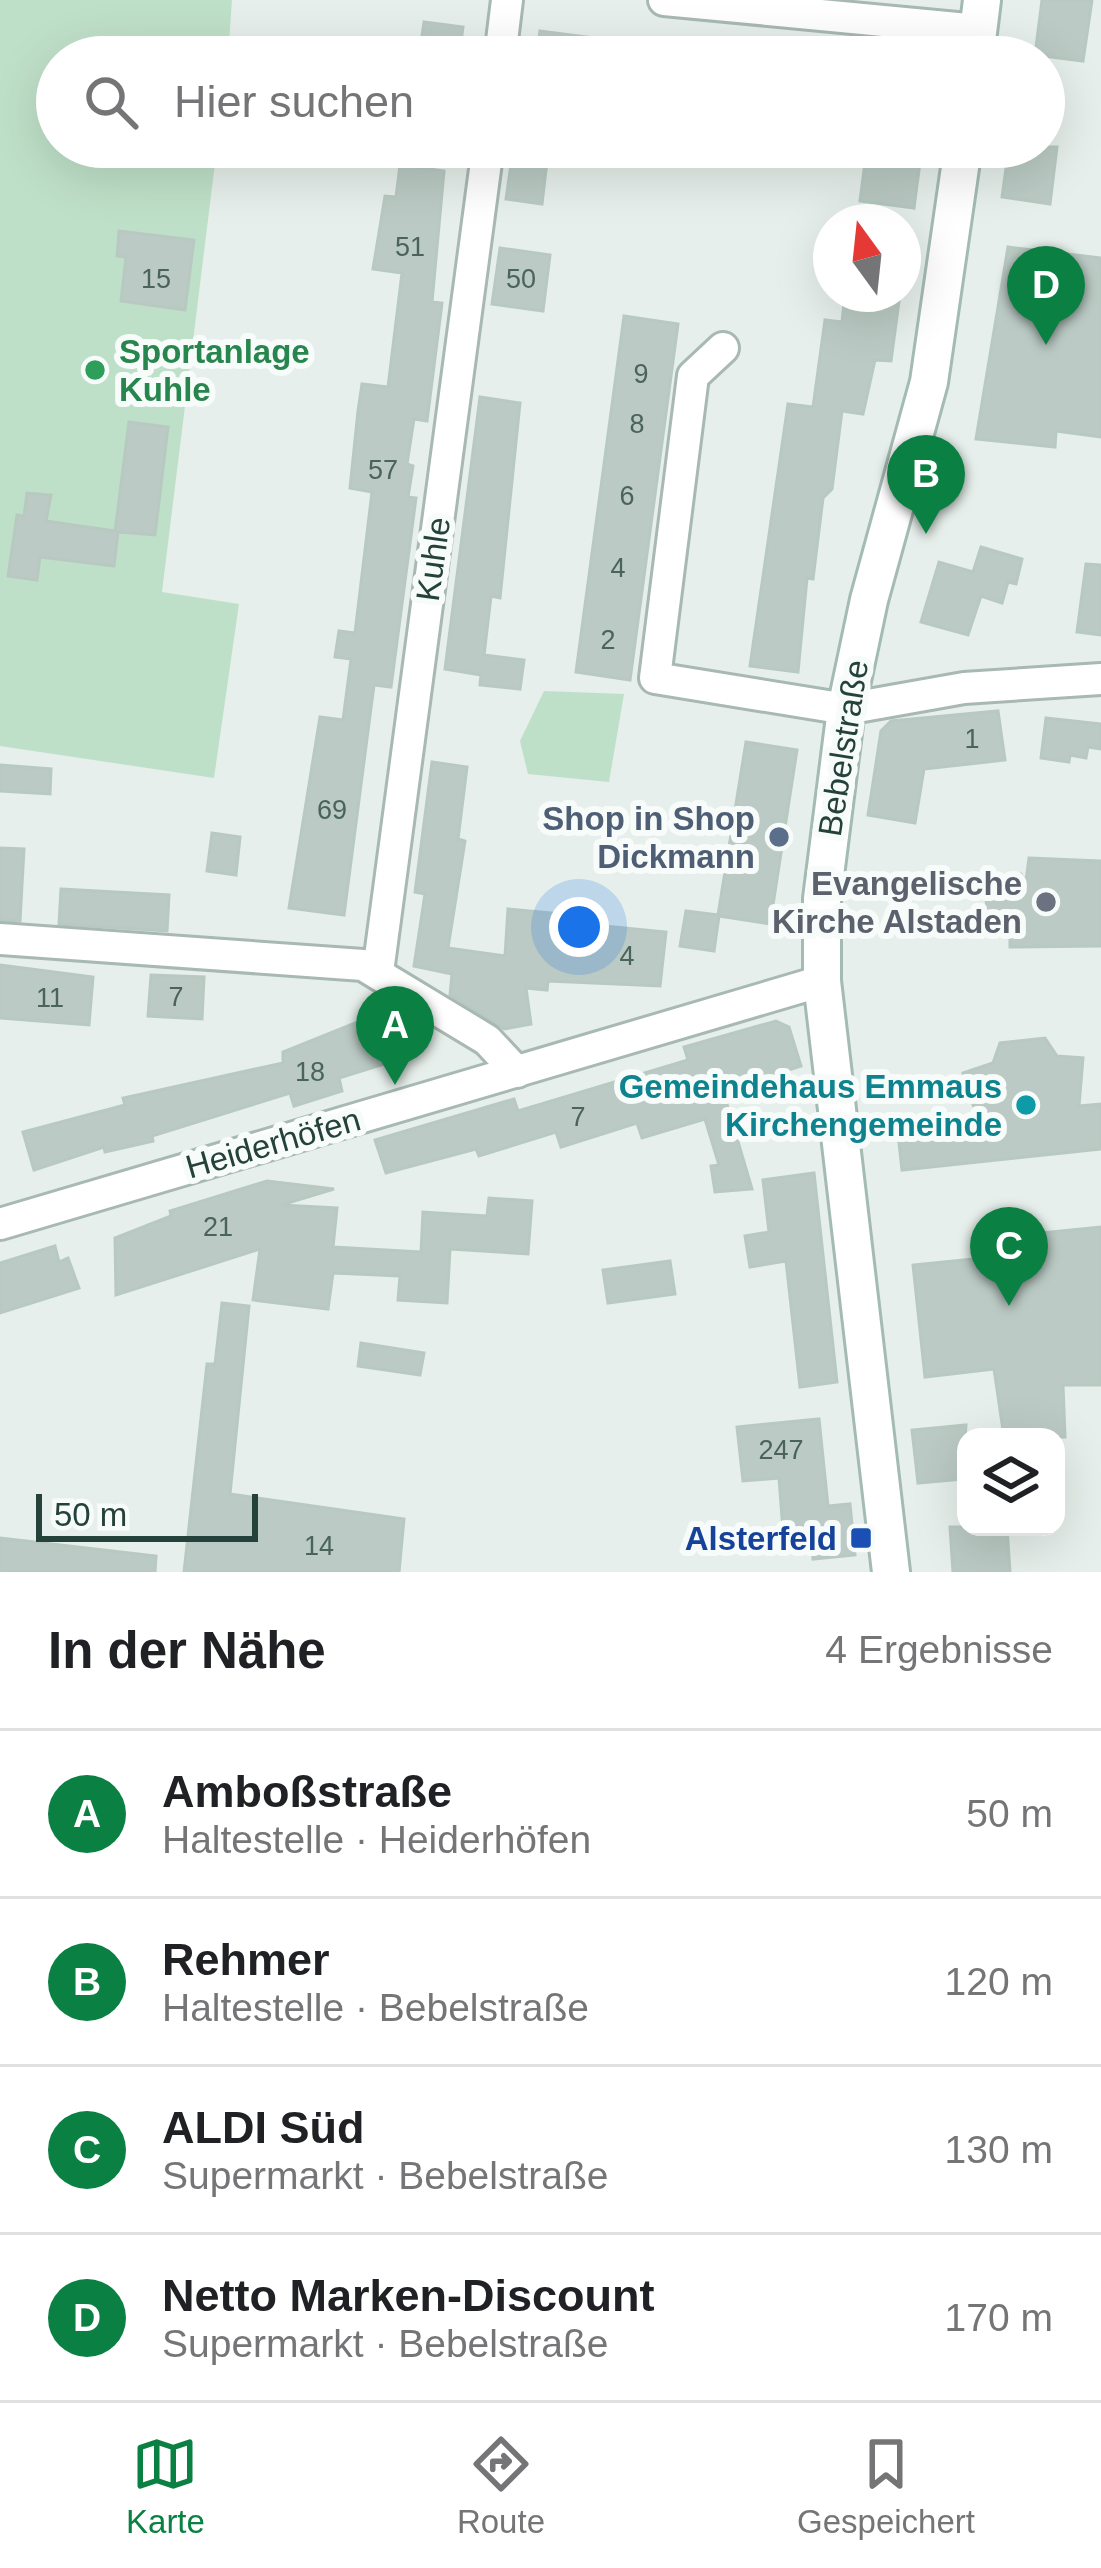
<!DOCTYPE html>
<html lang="de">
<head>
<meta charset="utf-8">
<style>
  :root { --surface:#fff; --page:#f6f6f6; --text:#202124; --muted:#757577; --line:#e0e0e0; --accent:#0b8043 }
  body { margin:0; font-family:Helvetica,sans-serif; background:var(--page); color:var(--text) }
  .controls { position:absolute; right:36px; bottom:36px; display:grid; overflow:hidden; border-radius:24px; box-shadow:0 12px 48px #0002 }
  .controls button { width:108px; height:108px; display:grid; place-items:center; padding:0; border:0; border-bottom:3px solid var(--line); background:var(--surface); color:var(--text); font:60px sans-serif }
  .compass { position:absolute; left:813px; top:204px; width:108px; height:108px; border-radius:50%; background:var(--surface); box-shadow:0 12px 48px #0002; rotate:345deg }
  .scale { position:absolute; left:36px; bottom:30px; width:222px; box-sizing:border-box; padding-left:12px; border:6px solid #24423a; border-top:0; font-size:33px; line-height:42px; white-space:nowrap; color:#24423a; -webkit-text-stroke:9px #f7fbf9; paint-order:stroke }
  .you { position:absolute; left:579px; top:927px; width:42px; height:42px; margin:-30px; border:9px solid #fff; border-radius:50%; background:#1a73e8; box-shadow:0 0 0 18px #1a73e833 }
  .badge { display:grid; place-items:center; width:78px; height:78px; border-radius:50%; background:var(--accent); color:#fff; font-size:39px; font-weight:700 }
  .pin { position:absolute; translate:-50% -99px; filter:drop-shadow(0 3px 6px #0008) }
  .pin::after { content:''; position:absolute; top:63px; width:42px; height:36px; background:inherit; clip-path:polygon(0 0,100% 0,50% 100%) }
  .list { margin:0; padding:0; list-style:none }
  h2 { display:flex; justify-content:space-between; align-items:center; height:156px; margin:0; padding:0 48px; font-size:51px }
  h2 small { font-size:39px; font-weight:400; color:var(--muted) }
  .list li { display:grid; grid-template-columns:78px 1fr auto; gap:36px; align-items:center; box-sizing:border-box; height:168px; padding:0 48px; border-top:3px solid var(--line) }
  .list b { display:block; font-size:45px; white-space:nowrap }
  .list p { margin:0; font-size:39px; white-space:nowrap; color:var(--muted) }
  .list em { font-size:39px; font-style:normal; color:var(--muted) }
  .icon { flex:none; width:66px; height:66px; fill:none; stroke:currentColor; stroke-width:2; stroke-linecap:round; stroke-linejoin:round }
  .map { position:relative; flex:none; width:1101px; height:1572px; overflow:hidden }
  .search { position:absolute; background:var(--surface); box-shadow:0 12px 48px #0002; left:36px; right:36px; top:36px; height:132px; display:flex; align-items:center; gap:30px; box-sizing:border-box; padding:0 42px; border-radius:66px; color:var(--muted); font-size:45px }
  .sheet { height:828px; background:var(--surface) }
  nav { display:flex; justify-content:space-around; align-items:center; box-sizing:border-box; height:168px; border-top:3px solid var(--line); background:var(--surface); font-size:33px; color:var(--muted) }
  nav a { display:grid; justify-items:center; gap:6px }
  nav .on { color:var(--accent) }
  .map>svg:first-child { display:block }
  .green { fill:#bfe0c8 }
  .building { fill:#bbcac4; stroke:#b8c9c2; stroke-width:3 }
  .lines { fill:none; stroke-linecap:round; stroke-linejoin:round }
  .street-casing { stroke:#a8b8b2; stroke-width:36 }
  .secondary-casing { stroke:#a4bbb3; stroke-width:42 }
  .street { stroke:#fff; stroke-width:30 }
  .secondary { stroke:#fff; stroke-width:36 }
  .leisure-dot { fill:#2e9e5b; stroke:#f7fbf9; stroke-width:4.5 }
  .service-dot { fill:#5c6f8a; stroke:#f7fbf9; stroke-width:4.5 }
  .worship-dot { fill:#6b7280; stroke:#f7fbf9; stroke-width:4.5 }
  .culture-dot { fill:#0f9aa8; stroke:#f7fbf9; stroke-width:4.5 }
  .transit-dot { fill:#1a4fb4; stroke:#f7fbf9; stroke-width:4.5 }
  .labels { text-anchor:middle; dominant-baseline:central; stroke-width:12; stroke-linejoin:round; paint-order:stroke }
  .number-label { font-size:27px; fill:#4a645c }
  .leisure-label { font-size:33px; font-weight:bold; fill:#27864d; stroke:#f7fbf9; text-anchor:start }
  .street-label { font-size:33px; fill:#24423a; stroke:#f7fbf9 }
  .service-label { font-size:33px; font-weight:bold; fill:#4e5e75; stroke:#f7fbf9; text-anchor:end }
  .worship-label { font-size:33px; font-weight:bold; fill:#5b616d; stroke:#f7fbf9; text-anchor:end }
  .culture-label { font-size:33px; font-weight:bold; fill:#0d838f; stroke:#f7fbf9; text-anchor:end }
  .transit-label { font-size:33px; font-weight:bold; fill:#164399; stroke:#f7fbf9; text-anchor:end }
</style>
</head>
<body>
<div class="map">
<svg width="1101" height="1572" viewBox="0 0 1101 1572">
  <rect width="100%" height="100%" fill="#e6efeb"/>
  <g class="green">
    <polygon points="0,0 232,0 228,57 57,57 57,147 217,147 162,592 239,604 214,778 0,746"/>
    <polygon points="544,691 624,694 609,782 528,774 520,741"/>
  </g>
  <g class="building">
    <polygon points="1042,0 1092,0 1083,61 1035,55"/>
    <polygon points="424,22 463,27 459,57 419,57"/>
    <polygon points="540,31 625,42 624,57 536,57"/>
    <polygon points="867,147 922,147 914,208 860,201"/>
    <polygon points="1009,147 1057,147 1050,204 1002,197"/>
    <polygon points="512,157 547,161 542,204 506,199"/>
    <polygon points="400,165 444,171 432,302 442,303 427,421 414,419 407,464 413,466 408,497 416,498 391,687 374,685 344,915 289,908 320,717 343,720 351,659 335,657 339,631 355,633 372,492 350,488 358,411 362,384 388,387 402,273 373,269 385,196 396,197"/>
    <polygon points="119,231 194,240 185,310 121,301 126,257 117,256"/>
    <polygon points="1008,247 1101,258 1101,437 1056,431 1055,447 976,439"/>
    <polygon points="500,248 550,255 543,311 492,304"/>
    <polygon points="845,294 900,294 891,361 875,360 863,414 842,411 832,489 823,498 813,579 807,578 798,672 750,666 788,404 813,407 825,320 842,322"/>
    <polygon points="624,316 678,324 630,680 576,672"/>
    <polygon points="480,397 520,403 500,598 491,596 484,655 524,660 520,689 480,685 481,675 445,669"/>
    <polygon points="129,422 168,427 155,535 118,532 114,566 40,557 37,580 8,576 17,515 24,516 27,493 51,495 46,521 115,531"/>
    <polygon points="981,547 1022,559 1016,584 1008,582 1002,603 981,596 968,635 921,622 939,562 973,572"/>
    <polygon points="1086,564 1101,565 1101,635 1077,632"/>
    <polygon points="998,711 1005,760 924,769 915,823 868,815 881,731 891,721"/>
    <polygon points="1046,718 1101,724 1101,749 1088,747 1086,758 1070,755 1069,762 1041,758"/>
    <polygon points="746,742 797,750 770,924 719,916 714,951 680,946 686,911 718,915"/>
    <polygon points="432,762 467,767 458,839 465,841 448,948 505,956 508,909 595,917 594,925 666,932 660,986 548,981 547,990 526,988 531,1024 504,1029 450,995 452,974 414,966 425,894 415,892"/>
    <polygon points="0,765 51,769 50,794 0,791"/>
    <polygon points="212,833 240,837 236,875 207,871"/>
    <polygon points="0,848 24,849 20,921 0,920"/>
    <polygon points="1029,858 1101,861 1101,946 1010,947 1010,938 988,934 985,877 1021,874 1026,881"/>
    <polygon points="61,889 169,895 167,931 59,924"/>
    <polygon points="0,965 93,977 89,1025 0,1018"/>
    <polygon points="151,975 204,977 202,1019 148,1016"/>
    <polygon points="370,1017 384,1064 339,1078 342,1091 294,1106 290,1093 152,1136 153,1141 105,1152 104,1147 34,1170 23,1132 125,1105 123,1098 283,1063 283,1052"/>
    <polygon points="776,1021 789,1027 801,1066 723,1091 752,1189 715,1192 711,1166 719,1165 705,1119 642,1138 637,1123 561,1147 556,1132 479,1156 476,1149 386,1173 375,1140 514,1099 518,1111 688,1060 684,1047"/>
    <polygon points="1045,1038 1057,1056 1083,1058 1079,1106 1101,1104 1101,1149 902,1170 897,1125 977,1117 963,1073 993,1063 1000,1043"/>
    <polygon points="814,1173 837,1382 800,1387 786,1261 750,1267 745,1236 769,1232 763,1180"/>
    <polygon points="267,1181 334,1189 281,1205 337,1208 333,1247 421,1252 423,1212 487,1216 489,1198 532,1201 528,1254 450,1249 447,1303 398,1300 400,1276 333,1273 328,1309 253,1300 260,1249 116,1295 115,1238 171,1216 170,1211"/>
    <polygon points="1101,1227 1101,1385 1063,1385 1065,1437 1004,1437 994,1369 925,1377 913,1265 1003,1256 1000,1237"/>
    <polygon points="55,1246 59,1262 68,1258 79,1288 0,1313 0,1263"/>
    <polygon points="670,1261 675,1294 608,1303 603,1270"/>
    <polygon points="222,1303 249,1306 230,1494 404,1519 399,1572 184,1572 207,1364 215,1364"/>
    <polygon points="361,1343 424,1353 420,1375 358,1366"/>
    <polygon points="819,1419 828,1506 850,1504 855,1555 813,1559 811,1535 783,1531 779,1478 743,1481 737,1427"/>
    <polygon points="966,1425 962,1479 918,1483 912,1430"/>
    <polygon points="950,1527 1007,1527 1010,1572 953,1572"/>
    <polygon points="0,1538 156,1556 155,1572 0,1572"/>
  </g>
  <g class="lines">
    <g class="street-casing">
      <g id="street">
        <polyline points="664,0 978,30"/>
        <polyline points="500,57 507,0"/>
        <polyline points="723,348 693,376 655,678 846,709 964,688 1101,679"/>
        <polyline points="0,939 363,965 487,1040 517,1072"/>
        <polyline points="378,972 488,147"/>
        <polyline points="0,1224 822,981"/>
      </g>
    </g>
    <g class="secondary-casing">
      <g id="secondary">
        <polyline points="975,57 982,0"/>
        <polyline points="891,1572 822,981 822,899 846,709 869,600 929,382 963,147"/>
      </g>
    </g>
    <use href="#street" class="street"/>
    <use href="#secondary" class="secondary"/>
  </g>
  <circle class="leisure-dot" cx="95" cy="370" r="12"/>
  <circle class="service-dot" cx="779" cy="837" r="12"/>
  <circle class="worship-dot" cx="1046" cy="902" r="12"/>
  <circle class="culture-dot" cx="1026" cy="1105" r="12"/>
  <rect class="transit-dot" x="849" y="1526" width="24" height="24" rx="6"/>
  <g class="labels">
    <g class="number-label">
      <text x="410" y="247">51</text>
      <text x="156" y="279">15</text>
      <text x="521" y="279">50</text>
      <text x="641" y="374">9</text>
      <text x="637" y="424">8</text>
      <text x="383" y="470">57</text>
      <text x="627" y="496">6</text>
      <text x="618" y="568">4</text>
      <text x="608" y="640">2</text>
      <text x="972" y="739">1</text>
      <text x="332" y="810">69</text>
      <text x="627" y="956">4</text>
      <text x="176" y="997">7</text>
      <text x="50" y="998">11</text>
      <text x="310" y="1072">18</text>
      <text x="578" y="1117">7</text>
      <text x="218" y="1227">21</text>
      <text x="781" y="1450">247</text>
      <text x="319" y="1546">14</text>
    </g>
    <g class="leisure-label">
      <text x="119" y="351">Sportanlage<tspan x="119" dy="38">Kuhle</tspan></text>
    </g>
    <g class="street-label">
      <text transform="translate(433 559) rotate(-82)">Kuhle</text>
      <text transform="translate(843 748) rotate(-81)">Bebelstraße</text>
      <text transform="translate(273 1143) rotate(-16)">Heiderhöfen</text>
    </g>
    <g class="service-label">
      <text x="755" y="818">Shop in Shop<tspan x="755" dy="38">Dickmann</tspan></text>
    </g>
    <g class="worship-label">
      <text x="1022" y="883">Evangelische<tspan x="1022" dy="38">Kirche Alstaden</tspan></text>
    </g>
    <g class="culture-label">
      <text x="1002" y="1086">Gemeindehaus Emmaus<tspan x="1002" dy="38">Kirchengemeinde</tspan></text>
    </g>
    <g class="transit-label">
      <text x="837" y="1538">Alsterfeld</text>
    </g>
  </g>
</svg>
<div class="controls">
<button><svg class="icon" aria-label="layers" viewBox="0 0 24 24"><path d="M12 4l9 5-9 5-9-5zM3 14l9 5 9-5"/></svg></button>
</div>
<svg class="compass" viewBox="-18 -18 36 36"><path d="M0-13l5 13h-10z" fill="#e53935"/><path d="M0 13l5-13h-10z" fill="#757577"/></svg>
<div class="scale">50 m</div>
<div class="you"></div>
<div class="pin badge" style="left:395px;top:1085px">A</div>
<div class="pin badge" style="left:926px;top:534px">B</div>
<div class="pin badge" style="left:1009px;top:1306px">C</div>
<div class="pin badge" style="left:1046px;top:345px">D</div>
<div class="search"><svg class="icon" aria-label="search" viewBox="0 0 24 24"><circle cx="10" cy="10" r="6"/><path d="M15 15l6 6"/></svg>Hier suchen</div>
</div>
<section class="sheet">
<h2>In der Nähe<small>4 Ergebnisse</small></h2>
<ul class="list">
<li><span class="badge">A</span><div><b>Amboßstraße</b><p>Haltestelle · Heiderhöfen</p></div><em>50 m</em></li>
<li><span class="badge">B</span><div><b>Rehmer</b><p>Haltestelle · Bebelstraße</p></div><em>120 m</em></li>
<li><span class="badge">C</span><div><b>ALDI Süd</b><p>Supermarkt · Bebelstraße</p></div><em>130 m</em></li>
<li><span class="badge">D</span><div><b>Netto Marken-Discount</b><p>Supermarkt · Bebelstraße</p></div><em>170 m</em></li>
</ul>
</section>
<nav>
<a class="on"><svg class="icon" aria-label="map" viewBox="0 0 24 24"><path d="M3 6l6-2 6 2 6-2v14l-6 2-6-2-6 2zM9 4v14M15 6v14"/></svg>Karte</a>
<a><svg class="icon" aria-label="directions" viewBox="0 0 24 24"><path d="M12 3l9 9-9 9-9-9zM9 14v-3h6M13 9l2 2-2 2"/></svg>Route</a>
<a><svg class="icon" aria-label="saved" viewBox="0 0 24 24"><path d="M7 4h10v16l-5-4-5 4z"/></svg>Gespeichert</a>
</nav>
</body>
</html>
